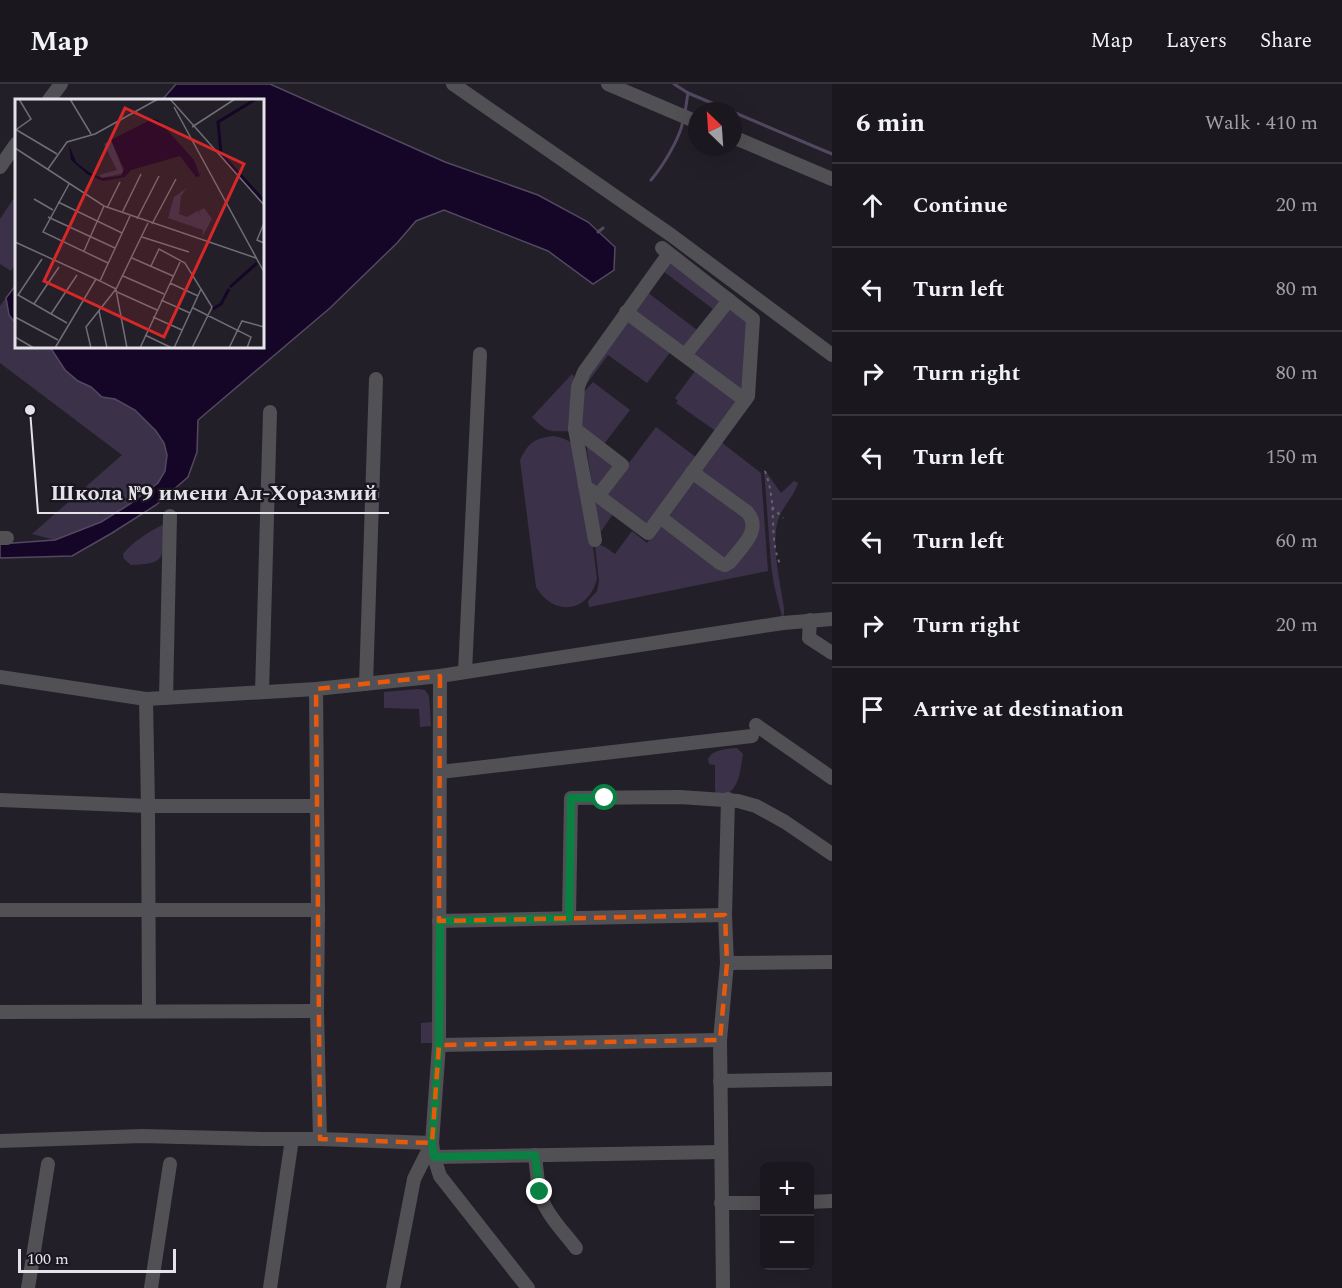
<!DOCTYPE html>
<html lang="en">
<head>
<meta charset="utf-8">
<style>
  :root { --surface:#1a171e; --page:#232027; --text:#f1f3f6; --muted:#9f9fa4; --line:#38363c }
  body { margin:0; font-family:Spectral,serif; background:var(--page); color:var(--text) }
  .controls { position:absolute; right:18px; bottom:18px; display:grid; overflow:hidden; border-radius:9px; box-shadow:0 6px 24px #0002 }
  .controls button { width:54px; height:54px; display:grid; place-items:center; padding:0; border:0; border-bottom:2px solid var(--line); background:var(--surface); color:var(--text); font:30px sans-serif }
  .compass { position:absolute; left:688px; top:18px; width:54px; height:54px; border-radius:50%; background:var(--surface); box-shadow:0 6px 24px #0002; rotate:335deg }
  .scale { position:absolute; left:18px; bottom:15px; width:158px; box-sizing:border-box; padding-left:6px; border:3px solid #e5e3e9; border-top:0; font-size:16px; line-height:21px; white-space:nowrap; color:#e5e3e9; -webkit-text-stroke:4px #19161f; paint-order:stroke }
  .stop { position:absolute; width:18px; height:18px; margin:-14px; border:4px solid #0b8043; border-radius:50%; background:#fff }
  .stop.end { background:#0b8043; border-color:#fff; box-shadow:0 2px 6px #0008 }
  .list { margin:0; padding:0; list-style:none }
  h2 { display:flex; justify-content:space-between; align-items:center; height:78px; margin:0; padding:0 24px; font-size:26px }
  h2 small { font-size:20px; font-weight:400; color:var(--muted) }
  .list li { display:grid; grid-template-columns:39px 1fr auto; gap:18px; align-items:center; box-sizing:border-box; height:84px; padding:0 24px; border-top:2px solid var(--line) }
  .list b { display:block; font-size:22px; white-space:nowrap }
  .list em { font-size:20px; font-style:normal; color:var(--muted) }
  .icon { flex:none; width:33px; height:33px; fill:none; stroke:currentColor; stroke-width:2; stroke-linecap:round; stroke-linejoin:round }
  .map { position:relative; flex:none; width:832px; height:1204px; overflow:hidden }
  header { display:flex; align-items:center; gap:36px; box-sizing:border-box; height:84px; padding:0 30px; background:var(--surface); border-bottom:2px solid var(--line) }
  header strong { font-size:28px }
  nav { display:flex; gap:33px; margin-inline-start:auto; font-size:21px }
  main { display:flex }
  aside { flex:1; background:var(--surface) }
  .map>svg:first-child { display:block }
  .green { fill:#3b3249 }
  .water { fill:#150627; stroke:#534861; stroke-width:1.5 }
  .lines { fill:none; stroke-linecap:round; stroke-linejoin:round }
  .stream { stroke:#534861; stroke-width:3 }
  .path { stroke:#66636b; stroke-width:2; stroke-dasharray:3 4.5; stroke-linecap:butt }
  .minor { stroke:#515054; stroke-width:14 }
  .route { stroke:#0b8043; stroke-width:8 }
  .marked { fill:none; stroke:#e8590c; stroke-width:4.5; stroke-dasharray:12 8; stroke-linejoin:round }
  .inset-river { fill:none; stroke:#150627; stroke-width:3 }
  .inset-road { fill:none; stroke:#716d75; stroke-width:1.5 }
  .view { fill:#d62828; fill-opacity:0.15; stroke:#d62828; stroke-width:3 }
  .inset-edge { fill:none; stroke:#e5e3e9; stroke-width:3 }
  .leader { fill:none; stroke:#e5e3e9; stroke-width:2 }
  .callout-dot { fill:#e5e3e9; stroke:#19161f; stroke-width:2 }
  .callout-label { font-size:22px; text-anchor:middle; font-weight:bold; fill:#e5e3e9; stroke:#19161f; stroke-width:5; stroke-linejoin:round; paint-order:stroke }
</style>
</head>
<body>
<header>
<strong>Map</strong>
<nav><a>Map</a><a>Layers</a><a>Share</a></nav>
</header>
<main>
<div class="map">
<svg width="832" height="1204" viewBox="0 0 832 1204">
  <rect width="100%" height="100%" fill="#231f28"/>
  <g class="green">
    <polygon points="16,111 16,179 11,187 0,180 0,135"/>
    <polygon points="671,177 721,215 713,225 663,187"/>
    <polygon points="647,208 697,246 683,264 633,226"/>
    <polygon points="6,214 9,231 16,240 16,262 50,263 78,297 91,303 102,313 115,315 135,326 156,347 164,359 167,371 165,387 158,399 130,420 101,438 55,456 32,450 122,371 0,279 0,222"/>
    <polygon points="731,222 750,237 743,309 692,271"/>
    <polygon points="627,235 671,267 647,299 608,271 588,298 586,293"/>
    <polygon points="695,287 737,317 717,348 676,319 678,317 675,314"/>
    <path d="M572 290 574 292 569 347C548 348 547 348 532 333Z"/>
    <polygon points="593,298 630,326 604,360 583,345 580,340 583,309"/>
    <polygon points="656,343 697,374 646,441 605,411"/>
    <path d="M553 352C566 354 572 358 581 368L597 495C588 529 554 533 536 503L520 376C528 359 535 354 553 352Z"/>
    <polygon points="721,358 761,389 768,487 589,523 588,517 597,507 599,497 595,461 597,460 605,463 615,470 632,447 647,459"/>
    <polygon points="586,359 615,380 596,406 592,402"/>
    <path d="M764 385 781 409 794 397 798 399C794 412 784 421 779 433 770 458 780 497 784 524V531L782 533 774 501 771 480Z"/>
    <polygon points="592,412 613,430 600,449"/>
    <path d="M162 441 165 443C163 474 166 480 131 481L124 475 123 470C135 456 146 450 162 441Z"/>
    <polygon points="418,605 425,606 429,612 431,642 420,643 419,625 384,624 384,608"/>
    <path d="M737 664 743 670C740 687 739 713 717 711L715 706V681L709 680 708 675C713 665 727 665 737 664Z"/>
    <polygon points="432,938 432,959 421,959 421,939"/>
  </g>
  <g class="water">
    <polygon points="176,0 270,0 445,78 538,111 588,138 615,163 614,186 593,200 548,167 444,126 416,137 397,159 330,224 198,336 197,368 188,393 156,421 112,449 72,472 0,474 0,460 55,456 101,438 130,420 158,399 165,387 167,371 164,359 156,347 135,326 115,315 102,313 91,303 78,297 65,286 50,263 262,262 262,16 162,16"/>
    <polygon points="16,201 16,240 9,231 6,214"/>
  </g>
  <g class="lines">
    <g class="stream">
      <polyline points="674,0 688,9 731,27"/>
      <polyline points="685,28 688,9"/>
      <polyline points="733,28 832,70"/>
      <path d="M651 96C663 82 680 54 683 37"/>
      <polyline points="598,148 603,144"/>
    </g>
    <g class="path">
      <path d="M765 387C768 395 770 403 771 411 775 435 770 459 781 482"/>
      <polyline points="772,423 783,434"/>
    </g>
    <g class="minor">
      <polyline points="453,0 671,151 832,271"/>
      <polyline points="608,0 697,38"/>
      <polyline points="49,16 61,0"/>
      <polyline points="733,53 832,95"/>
      <polyline points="0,83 16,60"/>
      <polyline points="626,228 745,316"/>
      <polyline points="685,271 729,216"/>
      <polyline points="575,345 622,381 598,412"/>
      <polyline points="585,402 648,449 748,312 753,235 662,164"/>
      <path d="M660 433 720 479 725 481 730 478C741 463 763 446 747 428L692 388"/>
      <polyline points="0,454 7,454"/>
      <polyline points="595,456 575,345 578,303 584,288 668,171"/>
      <polyline points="810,536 809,554 832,569"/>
      <polyline points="465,588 480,270"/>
      <polyline points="440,592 439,961 432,1059 434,1073 440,1092 528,1204"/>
      <polyline points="0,593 146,615 316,605 440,592 783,539 832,535"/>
      <polyline points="366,600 376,295"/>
      <polyline points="316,605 318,826 317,927 320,1055 432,1059"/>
      <polyline points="262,608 270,328"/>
      <polyline points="166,614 170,432"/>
      <polyline points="146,615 148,722 149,927"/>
      <polyline points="756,641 832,694"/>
      <polyline points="440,688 752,652"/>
      <polyline points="0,716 148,722 317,722"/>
      <polyline points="0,826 318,826"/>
      <polyline points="569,834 571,714 680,713 738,717 756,722 785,738 832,770"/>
      <polyline points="439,837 725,831"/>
      <polyline points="727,879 832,878"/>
      <polyline points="0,928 317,927"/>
      <polyline points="439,961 720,956"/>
      <polyline points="720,997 832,995"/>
      <polyline points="0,1057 142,1052 261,1055 320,1055"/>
      <path d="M535 1071C537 1087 537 1103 543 1118 550 1135 565 1149 576 1164"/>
      <polyline points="434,1073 721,1068"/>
      <polyline points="810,1118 832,1117"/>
      <polyline points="721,1119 764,1119"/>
      <polyline points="28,1204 48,1080"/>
      <polyline points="151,1204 170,1080"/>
      <polyline points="270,1204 292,1055"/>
      <polyline points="393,1204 414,1095 432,1059"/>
      <polyline points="723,1204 720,956 727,879 725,831 728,715"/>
    </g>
  </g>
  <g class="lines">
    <polyline class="route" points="540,1108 535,1071 434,1073 432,1059 439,961 440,837 569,834 571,714 605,714"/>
  </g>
  <path class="marked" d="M440 592 439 837 725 831 727 879 720 956 439 961 432 1059 320 1055 316 605Z"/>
  <g transform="translate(15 15)">
    <rect width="249" height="249" fill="#231f28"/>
    <path d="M96 41 109 74 87 79 84 76 102 71 89 45ZM172 89 166 97 164 115 172 118 183 112 186 118 184 112 189 109 197 120 187 138 188 131 153 119 159 98Z" fill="#3b3249"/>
    <path d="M137 20 143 21 179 61 185 77 181 78 165 57 116 71 110 78 88 82 72 75 56 61 54 46 61 63 75 74 87 79 106 77 109 70 96 41Z" fill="#150627"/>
    <path class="inset-river" d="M241 0 203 23 206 55 249 102M215 188 242 164M198 210 206 205 214 190"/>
    <path class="inset-road" d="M55 0 76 35M155 0 249 106M159 8 249 173M177 28 220 0M0 30 42 55M2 30 16 20 4 0M0 49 89 107 241 159M33 70 52 43 80 35 143 0M54 85 28 133 93 164M19 100 38 111M43 103 107 134M92 109 105 83M107 114 126 75M33 118 100 149M122 120 144 77M249 124 242 141 249 144M137 125 161 80M127 138 174 153M0 143 85 182M69 152 89 107M117 159 158 177M27 160 3 196 52 224M136 167 144 150 170 164 186 190 159 249M108 177 149 195M155 184 183 197M101 190 85 182 115 117M101 191 112 249M100 192 142 211M146 201 175 214M19 205 44 168M178 209 236 238 232 249M84 212 92 249M36 215 62 176M0 218 43 241M138 218 167 231M130 236 157 249M0 238 19 249M40 249 81 180M76 249 71 228 101 190 133 124M125 249 166 161M177 249 197 208 186 190M214 249 227 222 249 228"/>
    <path class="view" d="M110 9 229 65 149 238 29 182Z"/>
    <rect width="249" height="249" class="inset-edge"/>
  </g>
  <path class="leader" d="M30 326L38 429H389"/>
  <circle class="callout-dot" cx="30" cy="326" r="6"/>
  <g class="callout-label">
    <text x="214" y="416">Школа №9 имени Ал-Хоразмий</text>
  </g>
</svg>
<div class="controls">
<button>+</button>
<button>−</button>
</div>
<svg class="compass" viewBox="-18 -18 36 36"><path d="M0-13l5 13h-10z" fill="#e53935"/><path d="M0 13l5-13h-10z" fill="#9f9fa4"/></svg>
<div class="scale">100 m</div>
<div class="stop" style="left:605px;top:714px"></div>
<div class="stop end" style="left:540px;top:1108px"></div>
</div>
<aside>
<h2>6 min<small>Walk · 410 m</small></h2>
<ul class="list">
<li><svg class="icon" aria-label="ahead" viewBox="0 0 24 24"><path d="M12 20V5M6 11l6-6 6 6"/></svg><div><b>Continue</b></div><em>20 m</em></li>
<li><svg class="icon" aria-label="left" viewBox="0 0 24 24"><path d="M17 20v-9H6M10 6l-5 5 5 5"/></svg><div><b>Turn left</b></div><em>80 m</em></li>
<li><svg class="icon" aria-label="right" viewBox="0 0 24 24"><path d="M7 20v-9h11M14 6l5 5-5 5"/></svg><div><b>Turn right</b></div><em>80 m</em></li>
<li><svg class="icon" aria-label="left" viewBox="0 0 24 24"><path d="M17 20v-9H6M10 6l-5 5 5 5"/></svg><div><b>Turn left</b></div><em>150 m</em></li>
<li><svg class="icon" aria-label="left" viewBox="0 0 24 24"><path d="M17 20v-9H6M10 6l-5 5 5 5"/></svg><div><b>Turn left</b></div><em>60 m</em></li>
<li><svg class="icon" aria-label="right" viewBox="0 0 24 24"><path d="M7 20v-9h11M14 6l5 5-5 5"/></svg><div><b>Turn right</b></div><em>20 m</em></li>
<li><svg class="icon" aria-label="arrive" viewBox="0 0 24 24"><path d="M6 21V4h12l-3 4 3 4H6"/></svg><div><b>Arrive at destination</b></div></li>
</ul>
</aside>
</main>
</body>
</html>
